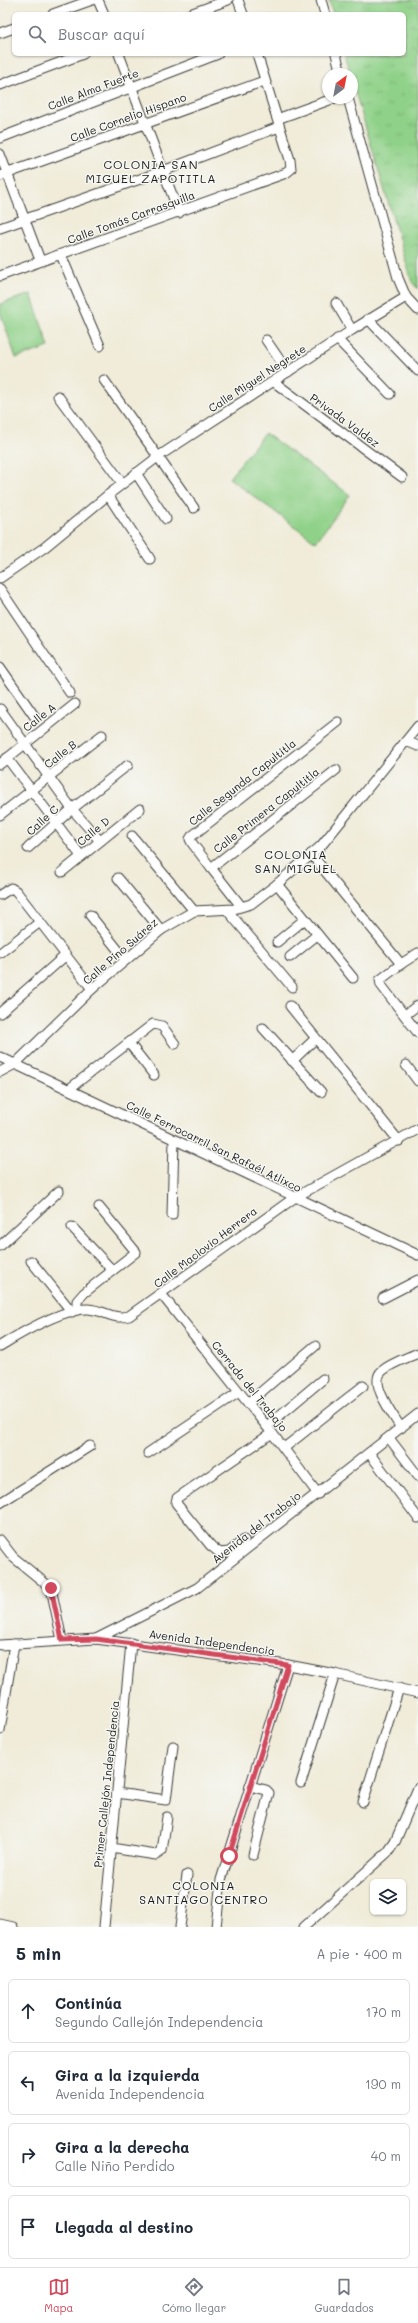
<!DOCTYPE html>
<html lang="es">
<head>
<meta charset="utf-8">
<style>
  :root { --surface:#fff; --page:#f6f6f7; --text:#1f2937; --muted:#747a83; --line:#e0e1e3; --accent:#d1495b }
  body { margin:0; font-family:Mali,sans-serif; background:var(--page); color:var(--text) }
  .controls { position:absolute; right:12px; bottom:12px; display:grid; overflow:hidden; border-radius:6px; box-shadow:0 1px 3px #0004 }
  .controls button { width:36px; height:36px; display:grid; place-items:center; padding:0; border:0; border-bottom:1px solid var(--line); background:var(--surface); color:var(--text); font:20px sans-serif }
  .compass { position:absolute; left:322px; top:68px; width:36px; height:36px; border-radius:50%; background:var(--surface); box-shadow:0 1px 3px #0004; rotate:32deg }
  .stop { position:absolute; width:12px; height:12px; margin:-9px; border:3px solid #d1495b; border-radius:50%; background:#fff }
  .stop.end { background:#d1495b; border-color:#fff; box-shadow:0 1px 4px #0008 }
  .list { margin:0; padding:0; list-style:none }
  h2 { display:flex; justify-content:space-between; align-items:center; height:52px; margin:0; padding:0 16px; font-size:17px }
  h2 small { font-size:13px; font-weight:400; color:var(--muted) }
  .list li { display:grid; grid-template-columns:26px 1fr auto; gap:12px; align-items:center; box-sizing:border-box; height:64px; margin:0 8px 8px; padding:0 8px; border:1px solid var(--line); border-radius:6px }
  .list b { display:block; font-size:15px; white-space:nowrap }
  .list p { margin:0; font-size:13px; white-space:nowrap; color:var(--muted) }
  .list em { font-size:13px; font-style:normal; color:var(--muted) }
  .icon { flex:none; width:22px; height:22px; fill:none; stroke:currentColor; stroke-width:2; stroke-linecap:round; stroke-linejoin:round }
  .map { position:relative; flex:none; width:418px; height:1927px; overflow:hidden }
  .search { position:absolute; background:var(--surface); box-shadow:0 1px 3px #0004; left:12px; right:12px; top:12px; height:44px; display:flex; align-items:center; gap:10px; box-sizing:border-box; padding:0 14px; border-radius:6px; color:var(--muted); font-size:15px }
  .sheet { height:340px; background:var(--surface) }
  nav { display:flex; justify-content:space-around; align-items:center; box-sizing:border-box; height:56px; border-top:1px solid var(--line); background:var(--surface); font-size:11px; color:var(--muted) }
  nav a { display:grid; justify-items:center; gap:2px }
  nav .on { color:var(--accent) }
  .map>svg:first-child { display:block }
  .grass { fill:url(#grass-tufts); stroke:#567652 }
  .pitch { fill:#8fd188; stroke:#567652 }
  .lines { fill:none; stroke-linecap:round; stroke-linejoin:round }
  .minor-casing { stroke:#3c3b38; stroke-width:11 }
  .minor { stroke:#fff; stroke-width:9 }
  .route { stroke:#d1495b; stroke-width:5 }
  .labels { text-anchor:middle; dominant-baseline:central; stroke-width:3; stroke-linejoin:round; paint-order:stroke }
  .street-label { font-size:11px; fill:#1c1c1c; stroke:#f6f6f2 }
  .neighbourhood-label { font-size:12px; letter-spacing:1px; fill:#1c1c1c; stroke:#f6f6f2 }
</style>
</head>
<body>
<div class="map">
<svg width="418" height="1927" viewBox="0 0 418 1927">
  <defs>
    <pattern id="grass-tufts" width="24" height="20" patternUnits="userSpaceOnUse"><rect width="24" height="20" fill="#8fd188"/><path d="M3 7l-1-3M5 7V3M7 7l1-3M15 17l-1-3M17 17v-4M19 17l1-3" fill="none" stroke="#7bb375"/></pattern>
  </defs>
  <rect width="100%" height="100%" fill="#f6f6f2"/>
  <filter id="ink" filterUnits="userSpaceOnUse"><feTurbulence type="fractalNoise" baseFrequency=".025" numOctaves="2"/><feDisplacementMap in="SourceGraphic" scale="8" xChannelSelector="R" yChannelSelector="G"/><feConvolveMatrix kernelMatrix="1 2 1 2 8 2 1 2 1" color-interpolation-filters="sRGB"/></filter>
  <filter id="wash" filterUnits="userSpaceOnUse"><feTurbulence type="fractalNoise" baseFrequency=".012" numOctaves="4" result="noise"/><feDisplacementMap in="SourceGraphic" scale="16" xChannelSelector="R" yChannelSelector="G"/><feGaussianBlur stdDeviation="0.9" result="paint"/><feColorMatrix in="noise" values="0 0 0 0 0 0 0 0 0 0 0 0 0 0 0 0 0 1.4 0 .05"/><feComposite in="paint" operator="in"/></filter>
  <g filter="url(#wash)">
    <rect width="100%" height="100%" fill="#f0ecd9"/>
    <polygon class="grass" points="329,0 418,0 418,289 412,282 352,82 352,74 350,74 344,54 404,54 404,14 333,14"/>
    <g class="pitch">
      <polygon points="31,294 49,347 16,358 0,312 0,304"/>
      <polygon points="265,433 350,495 316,542 229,478"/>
    </g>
  </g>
  <g filter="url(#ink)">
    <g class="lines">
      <g class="minor-casing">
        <g id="minor">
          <polyline points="98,0 104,14"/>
          <polyline points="238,0 243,14"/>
          <polyline points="321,0 325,14"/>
          <polyline points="53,14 92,0"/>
          <polyline points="190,14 228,0"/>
          <polyline points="0,33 14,28"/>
          <polyline points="119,54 179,213"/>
          <polyline points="336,54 341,74"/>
          <polyline points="0,85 83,54"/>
          <polyline points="348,98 398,278 406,297 418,310"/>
          <polyline points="277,119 335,98"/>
          <polyline points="0,138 218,54"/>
          <polyline points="0,154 40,260"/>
          <polyline points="0,176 264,81"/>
          <polyline points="0,228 163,171 279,127"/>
          <polyline points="61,255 100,346"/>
          <polyline points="0,276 286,173 291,169 290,160 257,54"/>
          <polyline points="336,303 352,330"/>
          <polyline points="368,319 418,371"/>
          <polyline points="337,339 390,394"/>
          <polyline points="266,340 288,372"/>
          <polyline points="104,380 194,508"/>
          <polyline points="274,382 402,477"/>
          <polyline points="58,396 122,483"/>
          <polyline points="136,473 166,519"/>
          <polyline points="108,495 150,559"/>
          <polyline points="0,578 45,547 108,495 159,456 352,330 406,297"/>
          <polyline points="0,589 70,693"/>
          <polyline points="0,667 35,717"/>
          <polyline points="0,709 72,809 100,841"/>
          <polyline points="406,741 418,746"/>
          <polyline points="7,758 81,856"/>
          <polyline points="0,764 75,704"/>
          <polyline points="0,815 102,735"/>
          <polyline points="132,836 194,911"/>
          <polyline points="28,848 72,809 128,765"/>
          <polyline points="311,854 401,964 380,980 381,985 418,1033"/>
          <polyline points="211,868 192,843 190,839 192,836 338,722"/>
          <polyline points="62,872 140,809"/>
          <polyline points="118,878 161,930"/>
          <polyline points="277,884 353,978"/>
          <polyline points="0,895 11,888 16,891 92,989"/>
          <polyline points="241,906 211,868 336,770"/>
          <polyline points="227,910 292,987"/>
          <polyline points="90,915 126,960"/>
          <polyline points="277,942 305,919"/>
          <polyline points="0,953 40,922"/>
          <polyline points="290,957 317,935"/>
          <polyline points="401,964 418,953"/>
          <polyline points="290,1006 399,1141"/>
          <polyline points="0,1013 66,955"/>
          <polyline points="405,1015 418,1005"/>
          <polyline points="263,1028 321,1092"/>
          <polyline points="129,1043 154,1075"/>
          <polyline points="0,1057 418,1255"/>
          <polyline points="292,1061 315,1039"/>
          <polyline points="406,1065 418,1081"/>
          <polyline points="0,1072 15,1064 92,989 161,930 194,911 234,909 251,904 277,884 321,846 418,726"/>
          <polyline points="69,1089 153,1024 162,1026 175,1044"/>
          <polyline points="172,1215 174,1140"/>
          <polyline points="72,1227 112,1270"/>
          <polyline points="0,1246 59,1191"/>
          <polyline points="31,1261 72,1312"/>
          <polyline points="162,1295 272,1433 318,1494"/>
          <polyline points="383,1298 418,1280"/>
          <polyline points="77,1310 77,1301 84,1293 136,1252 99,1207"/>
          <path d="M0 1346C21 1333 63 1308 88 1309 105 1310 111 1320 129 1316L294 1198 418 1129"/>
          <polyline points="248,1403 315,1346"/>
          <polyline points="267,1426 323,1379"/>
          <path d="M401 1428C394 1416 368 1383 382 1371 391 1363 407 1358 418 1353"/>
          <polyline points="389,1438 418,1476"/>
          <polyline points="284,1448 363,1386"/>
          <polyline points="148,1453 239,1392"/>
          <polyline points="370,1454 418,1518"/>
          <polyline points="0,1503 90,1446"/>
          <polyline points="0,1540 13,1557 51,1588 62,1640"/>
          <polyline points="244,1540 229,1552 220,1553 211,1546 176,1503 177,1498 272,1433"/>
          <polyline points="96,1639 197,1588 418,1414"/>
          <polyline points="0,1645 96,1639 288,1665 335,1674 418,1693"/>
          <polyline points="0,1730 14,1644"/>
          <polyline points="301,1783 335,1674"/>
          <polyline points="250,1786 266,1790 269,1793 253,1855"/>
          <polyline points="117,1793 166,1800 173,1746"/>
          <polyline points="363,1802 399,1688"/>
          <polyline points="111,1848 156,1855 162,1851 167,1817"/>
          <polyline points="0,1924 13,1927"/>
          <polyline points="104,1927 131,1643"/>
          <polyline points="180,1927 187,1875"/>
          <polyline points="216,1927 221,1880 288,1665"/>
          <polyline points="304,1927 388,1852 395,1842 418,1788"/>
        </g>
      </g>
      <use href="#minor" class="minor"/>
    </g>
  </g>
  <g class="lines" filter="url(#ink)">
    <polyline class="route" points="51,1588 62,1640 96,1639 288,1665 229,1856"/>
  </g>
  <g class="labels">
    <g class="street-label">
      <text transform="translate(93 89) rotate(-21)">Calle Alma Fuerte</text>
      <text transform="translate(128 117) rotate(-20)">Calle Cornelio Hispano</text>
      <text transform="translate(131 217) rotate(-20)">Calle Tomás Carrasquilla</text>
      <text transform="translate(257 378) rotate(-33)">Calle Miguel Negrete</text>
      <text transform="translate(345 420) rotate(36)">Privada Valdez</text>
      <text transform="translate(39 717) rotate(-38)">Calle A</text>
      <text transform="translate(60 754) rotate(-38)">Calle B</text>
      <text transform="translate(242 782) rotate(-38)">Calle Segunda Capultitla</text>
      <text transform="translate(266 810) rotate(-38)">Calle Primera Capultitla</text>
      <text transform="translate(42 820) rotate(-42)">Calle C</text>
      <text transform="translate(93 831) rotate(-39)">Calle D</text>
      <text transform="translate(120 951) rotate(-41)">Calle Pino Suárez</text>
      <text transform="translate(214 1146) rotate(26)">Calle Ferrocarril San Rafaél Atlixco</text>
      <text transform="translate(205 1247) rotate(-37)">Calle Maclovio Herrera</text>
      <text transform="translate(250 1386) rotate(51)">Cerrada del Trabajo</text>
      <text transform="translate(256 1527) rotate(-38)">Avenida del Trabajo</text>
      <text transform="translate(212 1642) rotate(8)">Avenida Independencia</text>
      <text transform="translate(106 1784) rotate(-84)">Primer Callejón Independencia</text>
    </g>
    <g class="neighbourhood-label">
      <text x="151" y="164">COLONIA SAN<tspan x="151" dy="14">MIGUEL ZAPOTITLA</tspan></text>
      <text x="296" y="854">COLONIA<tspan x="296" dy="14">SAN MIGUEL</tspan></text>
      <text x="204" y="1885">COLONIA<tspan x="204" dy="14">SANTIAGO CENTRO</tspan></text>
    </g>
  </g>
</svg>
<div class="controls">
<button><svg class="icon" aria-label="layers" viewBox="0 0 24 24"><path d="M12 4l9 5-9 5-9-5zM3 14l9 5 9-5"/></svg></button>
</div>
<svg class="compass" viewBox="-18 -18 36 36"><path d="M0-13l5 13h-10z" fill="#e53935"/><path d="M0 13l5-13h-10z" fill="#747a83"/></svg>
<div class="stop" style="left:229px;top:1856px"></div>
<div class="stop end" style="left:51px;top:1588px"></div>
<div class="search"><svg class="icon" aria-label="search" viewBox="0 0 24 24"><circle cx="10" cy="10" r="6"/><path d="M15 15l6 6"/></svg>Buscar aquí</div>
</div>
<section class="sheet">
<h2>5 min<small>A pie · 400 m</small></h2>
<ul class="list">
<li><svg class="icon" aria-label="ahead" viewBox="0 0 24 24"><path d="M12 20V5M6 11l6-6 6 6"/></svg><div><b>Continúa</b><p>Segundo Callejón Independencia</p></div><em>170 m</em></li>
<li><svg class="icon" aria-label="left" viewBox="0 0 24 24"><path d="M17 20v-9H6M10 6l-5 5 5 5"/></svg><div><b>Gira a la izquierda</b><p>Avenida Independencia</p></div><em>190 m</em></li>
<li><svg class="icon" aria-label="right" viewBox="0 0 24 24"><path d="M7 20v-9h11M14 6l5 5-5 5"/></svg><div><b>Gira a la derecha</b><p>Calle Niño Perdido</p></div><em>40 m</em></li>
<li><svg class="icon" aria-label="arrive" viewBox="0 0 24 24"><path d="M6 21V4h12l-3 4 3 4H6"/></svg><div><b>Llegada al destino</b></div></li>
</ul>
</section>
<nav>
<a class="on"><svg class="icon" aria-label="map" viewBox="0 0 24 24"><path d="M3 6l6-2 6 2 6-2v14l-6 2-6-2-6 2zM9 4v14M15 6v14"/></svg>Mapa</a>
<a><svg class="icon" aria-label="directions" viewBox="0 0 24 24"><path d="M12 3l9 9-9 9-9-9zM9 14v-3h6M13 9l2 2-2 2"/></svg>Cómo llegar</a>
<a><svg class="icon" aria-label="saved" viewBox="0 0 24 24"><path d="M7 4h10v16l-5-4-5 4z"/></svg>Guardados</a>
</nav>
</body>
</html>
